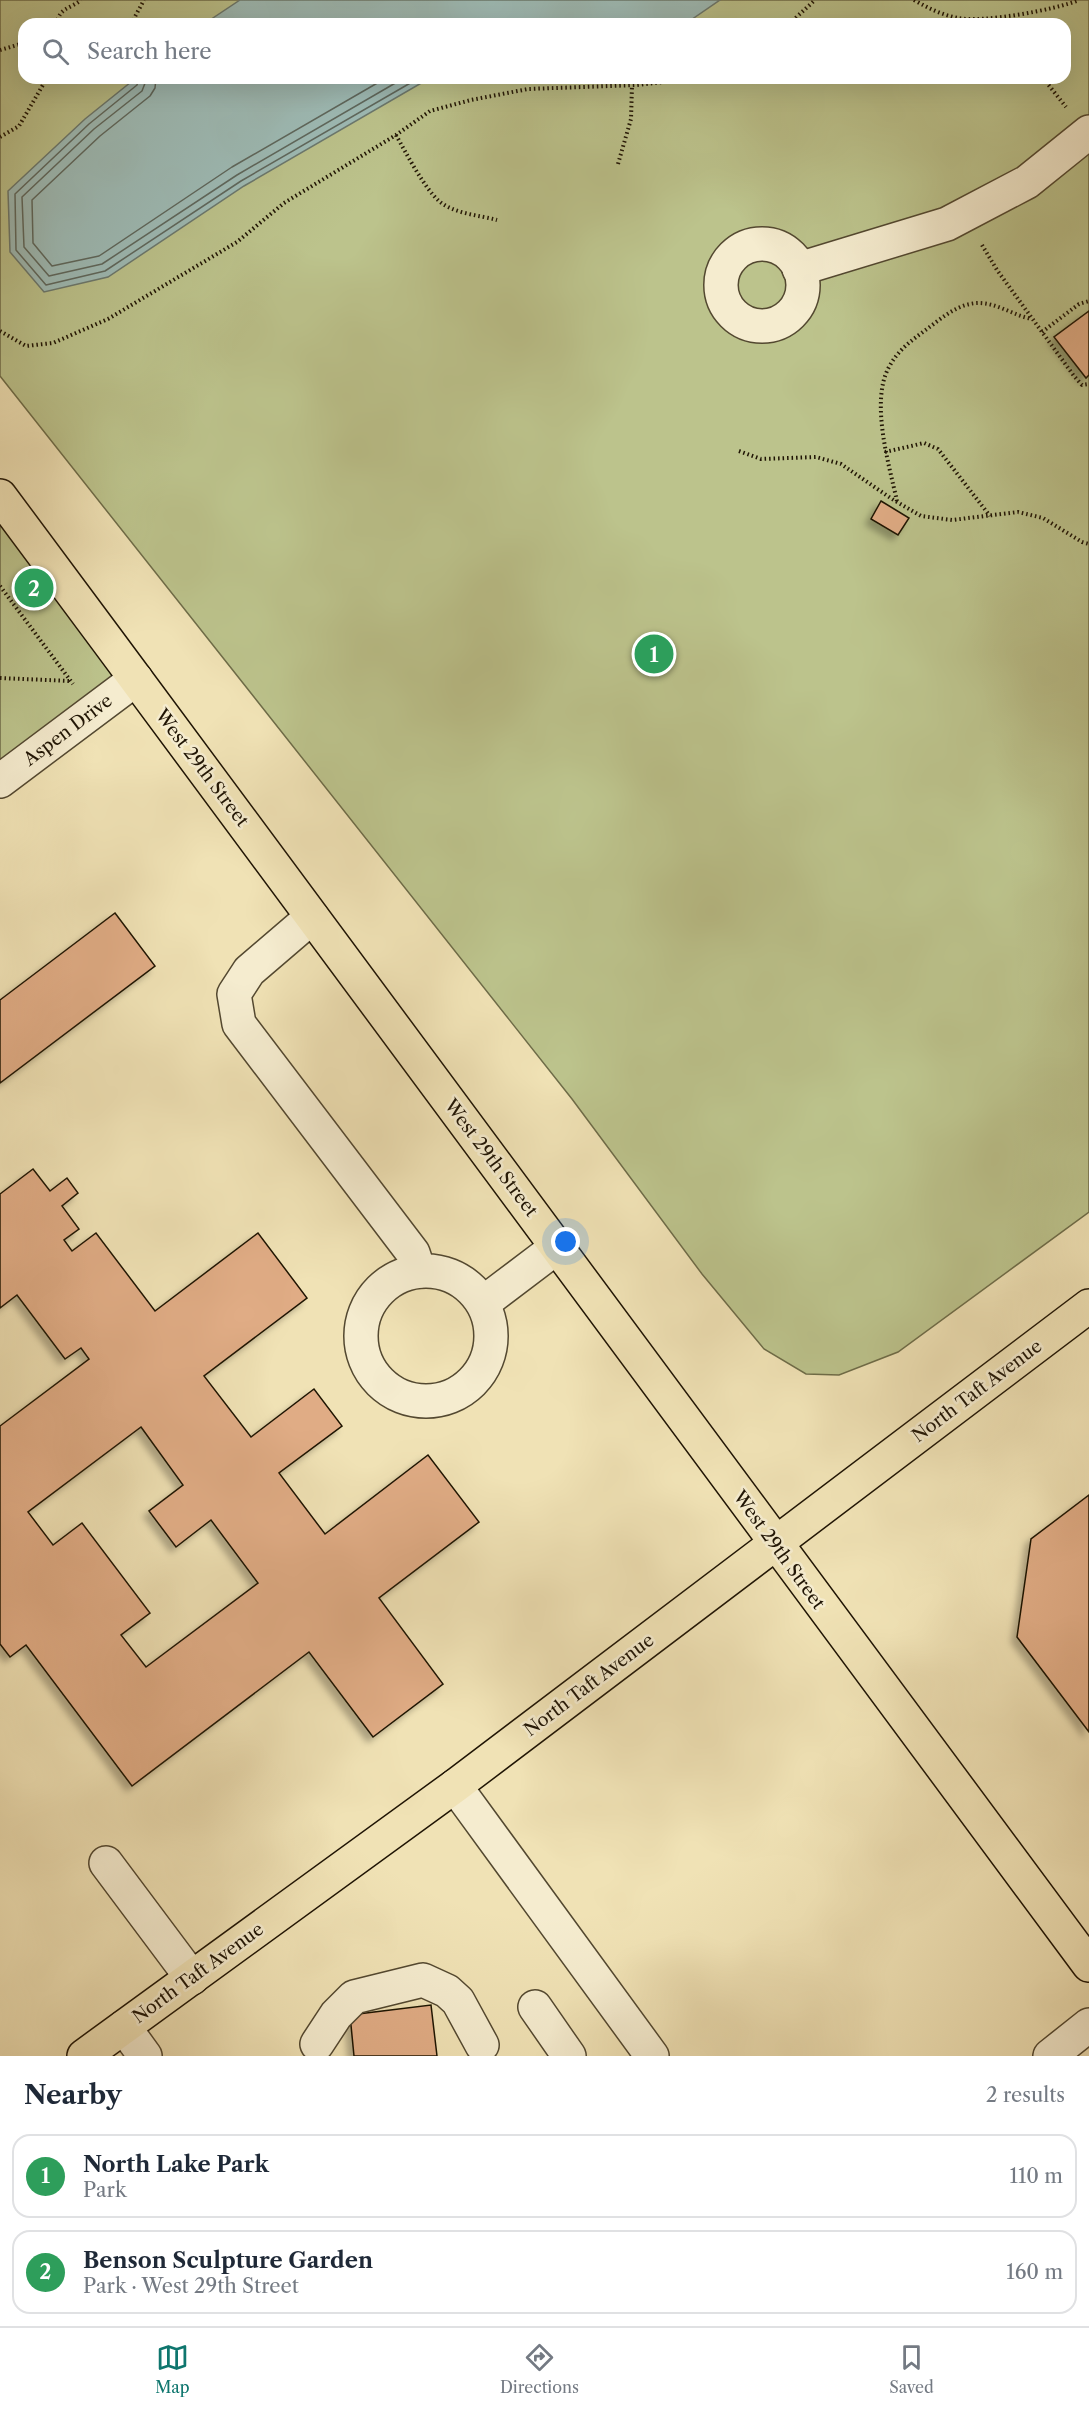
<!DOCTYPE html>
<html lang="en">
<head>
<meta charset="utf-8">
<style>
  :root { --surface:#fff; --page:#f6f6f7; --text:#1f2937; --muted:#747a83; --line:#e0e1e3; --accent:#0f766e }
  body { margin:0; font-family:"Libre Caslon Text",serif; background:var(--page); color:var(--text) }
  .you { position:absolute; left:566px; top:1242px; width:21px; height:21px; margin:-15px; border:4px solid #fff; border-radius:50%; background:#1a73e8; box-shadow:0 0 0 9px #1a73e833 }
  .badge { display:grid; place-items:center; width:39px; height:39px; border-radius:50%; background:var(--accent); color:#fff; font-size:20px; font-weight:700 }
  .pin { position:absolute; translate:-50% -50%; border:3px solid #fff; box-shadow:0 2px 6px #0006 }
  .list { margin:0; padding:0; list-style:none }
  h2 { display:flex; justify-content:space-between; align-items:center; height:78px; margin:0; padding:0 24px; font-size:26px }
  h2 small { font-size:20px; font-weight:400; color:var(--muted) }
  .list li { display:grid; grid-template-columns:39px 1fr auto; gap:18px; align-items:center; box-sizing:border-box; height:84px; margin:0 12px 12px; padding:0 12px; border:2px solid var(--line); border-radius:18px }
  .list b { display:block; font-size:22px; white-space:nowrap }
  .list p { margin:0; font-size:20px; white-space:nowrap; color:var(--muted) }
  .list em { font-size:20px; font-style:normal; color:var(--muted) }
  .icon { flex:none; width:33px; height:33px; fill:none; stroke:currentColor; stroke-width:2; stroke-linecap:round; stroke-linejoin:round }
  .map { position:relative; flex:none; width:1089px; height:2056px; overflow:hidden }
  .search { position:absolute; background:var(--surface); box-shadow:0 6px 24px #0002; left:18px; right:18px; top:18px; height:66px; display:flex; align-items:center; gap:15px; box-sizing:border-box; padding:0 21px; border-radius:18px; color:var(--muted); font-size:22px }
  .sheet { height:270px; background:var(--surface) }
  nav { display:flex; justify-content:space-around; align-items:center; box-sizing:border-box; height:84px; border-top:2px solid var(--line); background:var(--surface); font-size:16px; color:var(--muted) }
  nav a { display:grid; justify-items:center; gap:3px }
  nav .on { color:var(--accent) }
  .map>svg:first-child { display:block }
  .green { fill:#bcc38c; stroke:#6e6c48; stroke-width:1.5; fill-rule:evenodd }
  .water { fill:#9ebcb7; stroke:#6b796f; stroke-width:1.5 }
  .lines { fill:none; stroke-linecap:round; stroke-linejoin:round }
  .shore { stroke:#5e685e; stroke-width:1.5 }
  .building { fill:#e0ac85; stroke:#1f1404; stroke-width:1.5; fill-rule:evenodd; filter:url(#shadow) }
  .minor-casing { stroke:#534830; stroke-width:36 }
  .major-casing { stroke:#1f1404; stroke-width:36 }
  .path { stroke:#1f1404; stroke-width:4; stroke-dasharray:1.5 3; stroke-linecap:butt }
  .minor { stroke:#f5eccf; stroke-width:33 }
  .major { stroke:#f0e2b5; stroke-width:33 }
  .labels { text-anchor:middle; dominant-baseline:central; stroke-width:5; stroke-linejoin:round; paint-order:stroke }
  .street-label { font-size:18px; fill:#1f1404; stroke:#f5eccf }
</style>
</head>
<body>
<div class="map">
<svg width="1089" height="2056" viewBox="0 0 1089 2056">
  <defs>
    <filter id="shadow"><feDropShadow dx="-5.5" dy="5.5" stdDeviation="3" flood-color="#0004"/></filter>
  </defs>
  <rect width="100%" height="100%" fill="#f0e2b5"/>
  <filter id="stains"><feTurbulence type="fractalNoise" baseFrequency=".00333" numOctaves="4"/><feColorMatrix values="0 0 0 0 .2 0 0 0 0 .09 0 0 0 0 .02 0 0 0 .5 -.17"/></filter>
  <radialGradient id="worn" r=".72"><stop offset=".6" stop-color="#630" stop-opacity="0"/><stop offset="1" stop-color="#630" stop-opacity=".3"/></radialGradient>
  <g class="green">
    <path d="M0 0H1089V1212L898 1352 839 1375 806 1374 764 1349 702 1274 572 1099 0 376ZM24 24H1065V78H24Z"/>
    <polygon points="0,496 136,679 0,781"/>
  </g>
  <g class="water">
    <polygon points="240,0 720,0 685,24 204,24"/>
    <polygon points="136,78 446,78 423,82 244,186 108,277 44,292 10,252 8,191 85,119"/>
  </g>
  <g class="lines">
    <g class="shore">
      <polyline points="139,78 137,85 89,124 15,194 16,250 46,285 105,271 241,181 419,78"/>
      <polyline points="147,78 142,91 94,129 22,197 24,247 49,276 102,264 237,175 404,78"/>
      <polyline points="156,78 155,88 150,96 100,136 32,200 33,243 52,266 99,256 232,167 386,78"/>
    </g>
  </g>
  <g class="building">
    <polygon points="1089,311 1089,375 1086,378 1054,337"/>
    <polygon points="881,501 909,518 898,535 871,519"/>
    <polygon points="115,913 155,966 0,1083 0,1000"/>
    <path d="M33 1169 50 1191 67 1178 78 1193 62 1206 79 1229 64 1240 72 1251 96 1233 155 1311 258 1233 307 1298 204 1376 251 1437 314 1389 342 1426 279 1473 325 1534 428 1455 479 1522 379 1598 443 1684 373 1737 309 1652 132 1786 26 1645 10 1657 0 1644V1426L89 1359 81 1348 65 1359 17 1295 0 1308V1194ZM141 1427 183 1485 149 1511 176 1547 211 1520 258 1583 146 1667 121 1635 150 1613 82 1523 53 1545 28 1512Z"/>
    <polygon points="1089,1495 1089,1732 1017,1637 1031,1539"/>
    <polygon points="431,2005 437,2056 354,2056 350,2015"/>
  </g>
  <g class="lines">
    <g class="minor-casing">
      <g id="minor">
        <circle cx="762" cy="285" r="41"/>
        <polyline points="799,269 947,224 1027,182 1089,132"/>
        <polyline points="0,781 136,679"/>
        <polyline points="312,917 249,971 234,994 239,1024 413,1253 419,1271"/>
        <circle cx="426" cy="1336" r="65"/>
        <polyline points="483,1303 557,1247"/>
        <polyline points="455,1786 652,2056"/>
        <polyline points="106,1863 192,1978"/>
        <polyline points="535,2007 569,2056"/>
        <polyline points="124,2027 145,2056"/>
        <polyline points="317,2044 336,2015 354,1997 423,1980 447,1991 458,2001 482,2045"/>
        <polyline points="1050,2056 1089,2025"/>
      </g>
    </g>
    <g class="major-casing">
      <g id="major">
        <path d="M0 496C364 985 724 1477 1089 1965"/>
        <polyline points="84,2056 455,1786 1089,1306"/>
      </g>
    </g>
    <g class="path">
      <path d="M914 0C928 8 942 15 958 18 982 23 1055 10 1079 0"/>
      <path d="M56 24C61 6 69 10 81 0"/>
      <polyline points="131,24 144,0"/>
      <polyline points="789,24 815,0"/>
      <polyline points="0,50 24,43"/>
      <polyline points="1043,78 1066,107"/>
      <path d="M396 135C406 153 425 189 439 201 454 214 479 215 497 220"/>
      <polyline points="0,137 19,126 47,78"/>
      <polyline points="618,164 631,119 632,85"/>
      <polyline points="982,245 997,270 1074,376 1082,385 1089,384"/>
      <polyline points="0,331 26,346 53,343 108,319 237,242 284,203 396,135 430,111 471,100 528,89 637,85 700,78"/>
      <polyline points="1042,332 1079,304 1089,301"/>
      <polyline points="739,451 761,459 816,457 841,464 892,499 921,516 952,520 1018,512 1043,518 1082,542 1089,544"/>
      <polyline points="885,452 924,443 938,449 990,516"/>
      <path d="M897 501C889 465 870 401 889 367 898 350 912 340 927 329 943 317 959 303 979 303 997 303 1015 316 1032 319"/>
      <polyline points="0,586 73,684"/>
      <polyline points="0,678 70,681"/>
    </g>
    <use href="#minor" class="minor"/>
    <use href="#major" class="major"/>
  </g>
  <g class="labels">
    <g class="street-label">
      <text transform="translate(68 730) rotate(-37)">Aspen Drive</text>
      <text transform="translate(202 768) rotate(53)">West 29th Street</text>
      <text transform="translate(491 1158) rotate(53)">West 29th Street</text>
      <text transform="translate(977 1391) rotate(-37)">North Taft Avenue</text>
      <text transform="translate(779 1550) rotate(54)">West 29th Street</text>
      <text transform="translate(589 1685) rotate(-37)">North Taft Avenue</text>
      <text transform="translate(198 1973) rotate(-36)">North Taft Avenue</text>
    </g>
  </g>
  <rect width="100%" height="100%" filter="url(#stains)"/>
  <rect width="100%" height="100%" fill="url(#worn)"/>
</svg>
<div class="you"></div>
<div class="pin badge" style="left:654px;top:654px;background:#2e9e5b">1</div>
<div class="pin badge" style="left:34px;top:588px;background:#2e9e5b">2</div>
<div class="search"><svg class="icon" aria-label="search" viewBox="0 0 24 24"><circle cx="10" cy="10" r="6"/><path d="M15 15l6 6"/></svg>Search here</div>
</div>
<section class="sheet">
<h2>Nearby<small>2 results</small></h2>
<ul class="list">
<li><span class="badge" style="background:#2e9e5b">1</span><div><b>North Lake Park</b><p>Park</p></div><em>110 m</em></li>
<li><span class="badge" style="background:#2e9e5b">2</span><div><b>Benson Sculpture Garden</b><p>Park · West 29th Street</p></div><em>160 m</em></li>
</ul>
</section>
<nav>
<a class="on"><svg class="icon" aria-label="map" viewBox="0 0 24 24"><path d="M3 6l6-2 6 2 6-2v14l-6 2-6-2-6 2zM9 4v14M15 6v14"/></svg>Map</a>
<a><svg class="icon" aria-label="directions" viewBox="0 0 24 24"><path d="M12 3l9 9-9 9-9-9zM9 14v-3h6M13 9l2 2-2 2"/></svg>Directions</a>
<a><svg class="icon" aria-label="saved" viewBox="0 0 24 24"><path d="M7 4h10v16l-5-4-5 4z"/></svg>Saved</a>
</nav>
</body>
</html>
